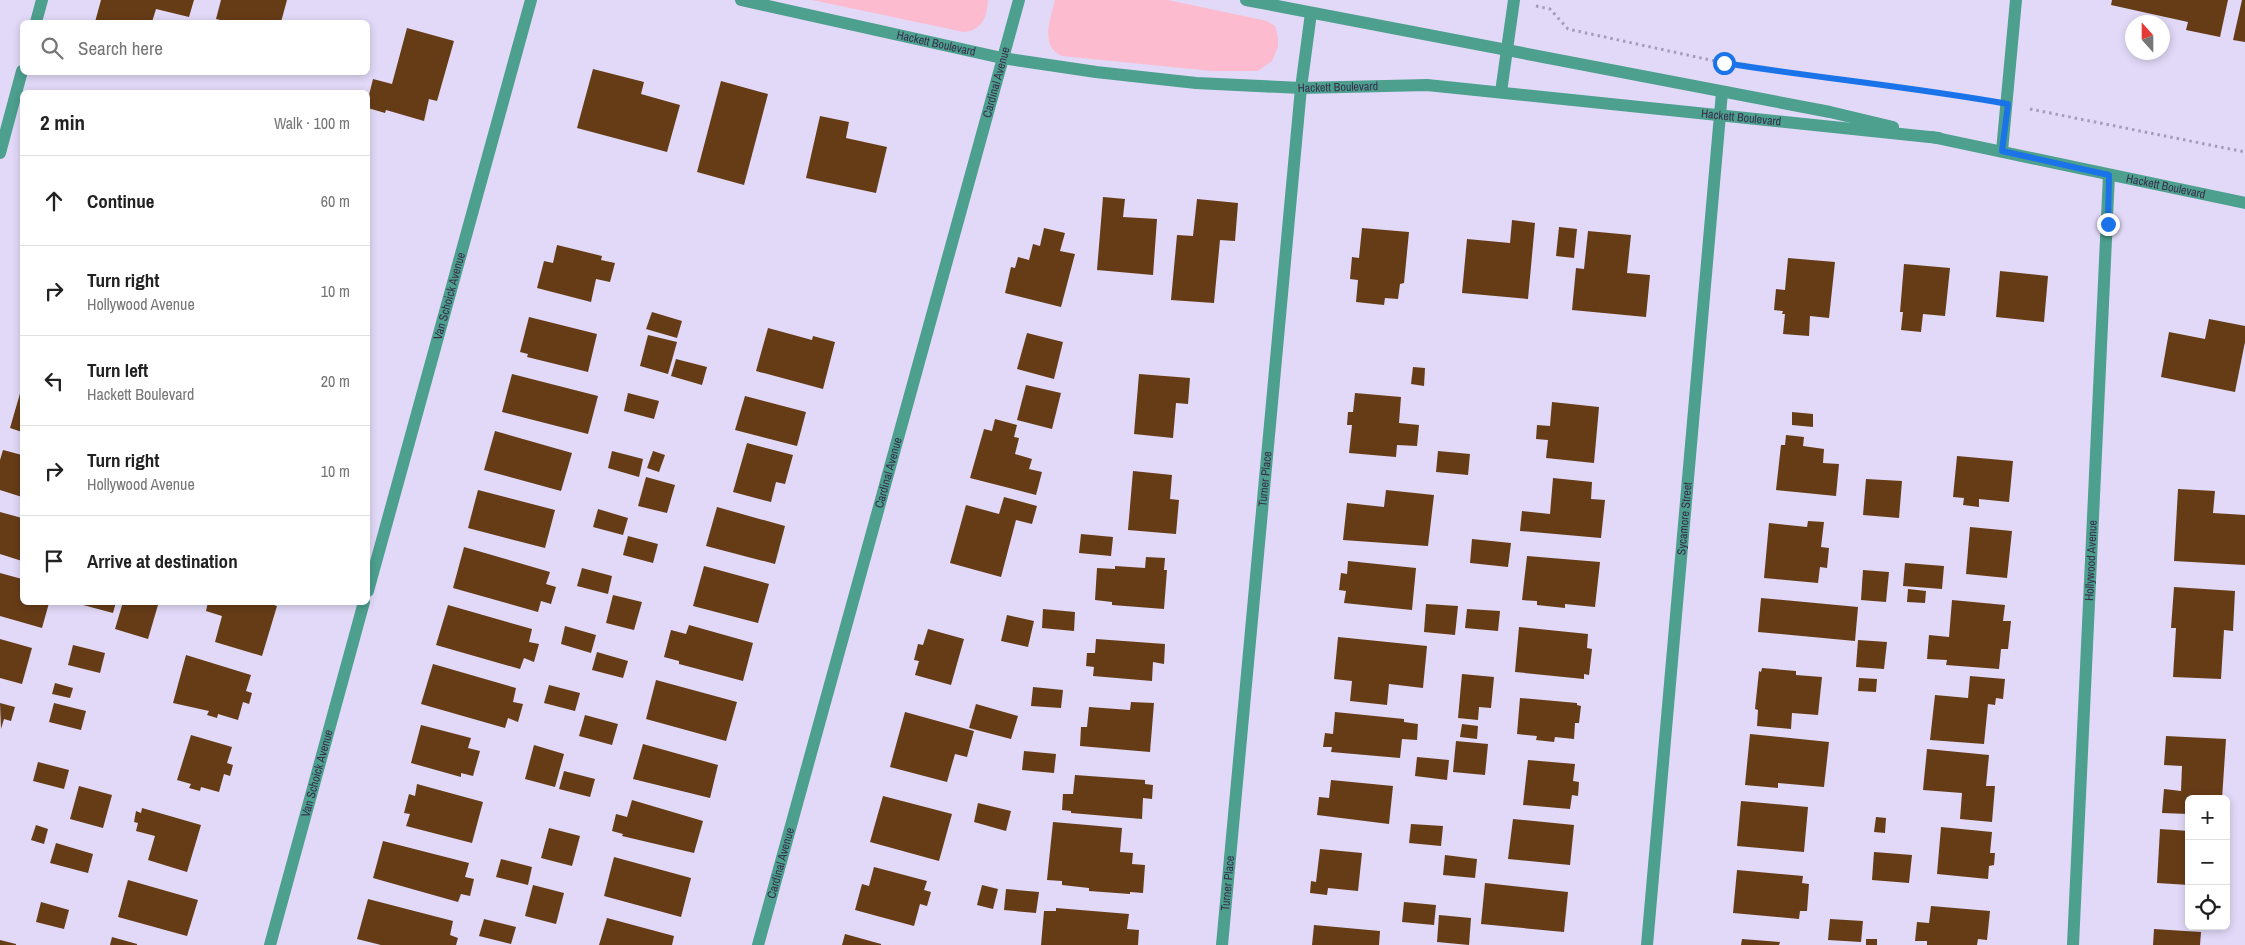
<!DOCTYPE html>
<html lang="en">
<head>
<meta charset="utf-8">
<style>
  :root { --surface:#fff; --page:#f6f6f6; --text:#222; --muted:#767676; --line:#e0e0e0 }
  body { margin:0; font-family:"Archivo Narrow",sans-serif; background:var(--page); color:var(--text) }
  .controls { position:absolute; right:15px; bottom:15px; display:grid; overflow:hidden; border-radius:8px; box-shadow:0 2px 8px #0003 }
  .controls button { width:45px; height:45px; display:grid; place-items:center; padding:0; border:0; border-bottom:1px solid var(--line); background:var(--surface); color:var(--text); font:25px sans-serif }
  .compass { position:absolute; left:2125px; top:15px; width:45px; height:45px; border-radius:50%; background:var(--surface); box-shadow:0 2px 8px #0003; rotate:339deg }
  .stop { position:absolute; width:15px; height:15px; margin:-11px; border:4px solid #1a73e8; border-radius:50%; background:#fff }
  .stop.end { background:#1a73e8; border-color:#fff; box-shadow:0 1px 5px #0008 }
  .list { margin:0; padding:0; list-style:none }
  h2 { display:flex; justify-content:space-between; align-items:center; height:65px; margin:0; padding:0 20px; font-size:21px }
  h2 small { font-size:16px; font-weight:400; color:var(--muted) }
  .list li { display:grid; grid-template-columns:32px 1fr auto; gap:15px; align-items:center; box-sizing:border-box; height:90px; padding:0 20px; border-top:1px solid var(--line) }
  .list b { display:block; font-size:19px; white-space:nowrap }
  .list p { margin:0; font-size:16px; white-space:nowrap; color:var(--muted) }
  .list em { font-size:16px; font-style:normal; color:var(--muted) }
  .icon { flex:none; width:28px; height:28px; fill:none; stroke:currentColor; stroke-width:2; stroke-linecap:round; stroke-linejoin:round }
  .map { position:relative; flex:none; width:2245px; height:945px; overflow:hidden }
  .search { position:absolute; background:var(--surface); box-shadow:0 2px 8px #0003; left:20px; top:20px; width:350px; height:55px; display:flex; align-items:center; gap:12px; box-sizing:border-box; padding:0 18px; border-radius:8px; color:var(--muted); font-size:19px }
  .panel { position:absolute; background:var(--surface); box-shadow:0 2px 8px #0003; left:20px; top:90px; width:350px; height:515px; border-radius:8px }
  .map>svg:first-child { display:block }
  .green { fill:#fcbbcf }
  .building { fill:#663c17 }
  .lines { fill:none; stroke-linecap:round; stroke-linejoin:round }
  .path { stroke:#a59cba; stroke-width:3; stroke-dasharray:2.5 4; stroke-linecap:butt }
  .minor { stroke:#4d9f8e; stroke-width:12 }
  .route { stroke:#1a73e8; stroke-width:6 }
  .labels { text-anchor:middle; dominant-baseline:central; stroke-width:5; stroke-linejoin:round; paint-order:stroke }
  .street-label { font-size:12px; fill:#382e4c; stroke:#fff }
</style>
</head>
<body>
<div class="map">
<svg width="2245" height="945" viewBox="0 0 2245 945">
  <rect width="100%" height="100%" fill="#e1d9f7"/>
  <g class="green">
    <path d="M812 0H988C987 17 982 30 964 32Z"/>
    <path d="M1055 0H1168L1267 21 1275 26 1278 38V47L1272 61 1258 71H1212L1062 56C1039 46 1051 18 1055 0Z"/>
  </g>
  <g class="building">
    <polygon points="101,0 194,0 189,17 156,9 152,22 95,22"/>
    <polygon points="221,0 287,0 281,22 229,22 216,19"/>
    <polygon points="2112,0 2228,0 2220,37 2186,30 2188,22 2111,5"/>
    <polygon points="2242,0 2245,0 2245,42 2233,40"/>
    <polygon points="407,28 454,41 437,101 429,99 424,121 386,110 385,113 368,108 368,99 373,79 392,84"/>
    <polygon points="593,69 644,82 641,94 680,105 667,152 577,128"/>
    <polygon points="721,81 768,94 744,185 697,172"/>
    <polygon points="820,116 849,122 846,138 887,147 876,193 806,178"/>
    <polygon points="1103,197 1125,199 1123,217 1157,219 1153,275 1097,270"/>
    <polygon points="1197,199 1238,203 1235,241 1220,240 1214,303 1171,300 1177,235 1193,236"/>
    <polygon points="1512,220 1535,223 1528,299 1462,293 1467,239 1510,243"/>
    <polygon points="1559,227 1577,229 1574,258 1556,256"/>
    <polygon points="1044,228 1065,233 1060,251 1075,254 1061,307 1005,293 1011,267 1015,268 1018,257 1029,260 1033,244 1040,246"/>
    <polygon points="1362,228 1409,232 1404,283 1400,284 1398,299 1385,298 1384,305 1356,302 1358,280 1350,279 1352,257 1359,258"/>
    <polygon points="1588,231 1631,235 1627,273 1650,275 1646,317 1572,310 1576,268 1584,269"/>
    <polygon points="557,245 602,256 601,260 615,263 610,282 596,279 591,302 537,288 544,261 553,263"/>
    <polygon points="1788,258 1835,262 1829,318 1810,316 1809,336 1783,334 1785,314 1782,314 1783,311 1774,310 1776,289 1785,290"/>
    <polygon points="1904,264 1950,268 1945,316 1923,314 1921,332 1901,330 1903,312 1900,312"/>
    <polygon points="2000,271 2048,276 2044,322 1996,317"/>
    <polygon points="652,312 682,321 677,338 646,329"/>
    <polygon points="529,317 597,334 588,372 527,357 528,354 520,352"/>
    <polygon points="2209,319 2245,326 2245,342 2235,392 2161,377 2169,332 2205,339"/>
    <polygon points="768,328 812,340 813,336 835,342 823,389 756,371"/>
    <polygon points="1027,333 1063,342 1054,379 1017,369"/>
    <polygon points="648,335 677,342 668,374 640,366"/>
    <polygon points="676,359 707,367 702,385 671,376"/>
    <polygon points="1413,367 1425,368 1424,386 1411,384"/>
    <polygon points="512,374 598,396 588,434 502,412"/>
    <polygon points="1139,374 1190,378 1188,404 1176,403 1173,438 1134,434"/>
    <polygon points="1026,385 1061,393 1052,429 1017,420"/>
    <polygon points="21,390 22,390 22,432 10,428"/>
    <polygon points="628,393 659,401 654,419 624,411"/>
    <polygon points="1355,393 1401,397 1399,423 1419,425 1417,446 1397,445 1396,457 1349,453 1352,425 1347,425 1348,412 1353,412"/>
    <polygon points="745,396 806,412 797,446 735,430"/>
    <polygon points="1552,402 1599,407 1594,463 1546,458 1548,440 1536,439 1537,425 1550,426"/>
    <polygon points="1792,412 1813,414 1813,427 1792,425"/>
    <polygon points="995,419 1017,425 1014,437 1019,438 1015,454 1032,459 1029,469 1042,472 1036,495 970,478 984,429 992,431"/>
    <polygon points="495,431 572,453 561,491 484,470"/>
    <polygon points="1786,435 1804,437 1803,446 1824,449 1823,463 1839,464 1836,496 1776,490 1781,445 1785,445"/>
    <polygon points="747,443 793,455 785,484 776,482 771,502 733,492"/>
    <polygon points="3,450 22,455 22,497 0,490 0,460"/>
    <polygon points="612,451 643,459 639,477 608,468"/>
    <polygon points="653,451 665,455 659,472 647,468"/>
    <polygon points="1438,451 1470,454 1468,475 1436,472"/>
    <polygon points="1957,456 2013,461 2009,502 1979,499 1979,507 1963,505 1964,498 1953,497"/>
    <polygon points="1133,471 1172,475 1170,499 1179,500 1176,534 1128,530"/>
    <polygon points="646,477 675,485 667,513 638,506"/>
    <polygon points="1553,478 1592,482 1591,499 1605,500 1601,538 1520,531 1522,511 1550,514"/>
    <polygon points="1866,479 1902,481 1899,518 1863,515"/>
    <polygon points="2178,489 2215,491 2213,513 2245,515 2245,565 2174,561"/>
    <polygon points="478,490 555,510 545,548 468,528"/>
    <polygon points="1386,490 1434,495 1428,546 1343,540 1347,503 1384,507"/>
    <polygon points="1004,497 1037,506 1032,524 1016,520 1001,577 950,563 966,505 999,514"/>
    <polygon points="717,507 785,526 775,564 706,546"/>
    <polygon points="598,509 628,518 623,535 593,527"/>
    <polygon points="0,512 22,518 22,561 0,554"/>
    <polygon points="1808,521 1824,522 1821,547 1829,548 1827,568 1820,567 1818,583 1764,578 1769,523 1807,527"/>
    <polygon points="1970,527 2012,531 2007,578 1966,574"/>
    <polygon points="1081,534 1113,537 1111,556 1079,553"/>
    <polygon points="628,536 658,544 653,563 623,555"/>
    <polygon points="1472,539 1511,543 1508,567 1470,563"/>
    <polygon points="464,547 550,572 546,584 556,587 551,604 541,601 538,612 453,588"/>
    <polygon points="1527,556 1600,562 1595,607 1565,604 1565,608 1537,605 1537,601 1522,600"/>
    <polygon points="1146,557 1165,558 1164,570 1167,570 1164,609 1112,605 1112,602 1095,600 1097,568 1115,569 1115,566 1145,568"/>
    <polygon points="1348,561 1416,568 1412,610 1344,603 1346,591 1339,590 1341,573 1347,574"/>
    <polygon points="1905,563 1944,566 1942,589 1903,586"/>
    <polygon points="704,566 769,584 758,623 693,606"/>
    <polygon points="582,568 612,576 608,594 577,586"/>
    <polygon points="1863,570 1889,572 1886,602 1861,600"/>
    <polygon points="0,573 22,579 22,602 49,603 42,628 0,616"/>
    <polygon points="2174,587 2235,591 2233,631 2224,630 2221,679 2173,677 2176,628 2171,628"/>
    <polygon points="1908,589 1926,591 1925,603 1907,602"/>
    <polygon points="613,595 642,602 634,630 606,623"/>
    <polygon points="1761,598 1858,607 1855,641 1758,632"/>
    <polygon points="1952,600 2005,605 2003,621 2011,621 2008,649 2001,649 1999,669 1946,665 1947,660 1927,659 1929,635 1949,637"/>
    <polygon points="83,602 116,602 113,613 83,605"/>
    <polygon points="123,602 149,602 158,605 148,639 115,629"/>
    <polygon points="208,602 265,602 277,606 262,656 215,642 222,616 206,611"/>
    <polygon points="1426,604 1458,606 1455,635 1424,632"/>
    <polygon points="448,605 532,629 529,642 539,644 534,662 524,658 520,669 436,645"/>
    <polygon points="1043,609 1075,612 1074,631 1042,628"/>
    <polygon points="1467,609 1500,611 1498,631 1465,628"/>
    <polygon points="1007,615 1034,621 1028,647 1001,641"/>
    <polygon points="689,625 753,643 743,681 679,664 679,661 664,657 671,630 686,634"/>
    <polygon points="565,626 596,635 591,653 561,644"/>
    <polygon points="1519,627 1588,634 1587,648 1592,649 1589,675 1584,674 1584,679 1515,672"/>
    <polygon points="928,629 964,639 951,685 915,675 919,661 914,660 918,644 923,645"/>
    <polygon points="1338,637 1427,646 1423,688 1389,684 1387,705 1350,701 1352,681 1334,679"/>
    <polygon points="0,639 32,648 22,684 0,678"/>
    <polygon points="1096,639 1165,644 1164,664 1153,662 1152,681 1093,676 1094,667 1086,666 1087,653 1095,653"/>
    <polygon points="1858,640 1887,642 1884,669 1856,667"/>
    <polygon points="73,645 105,653 100,673 68,665"/>
    <polygon points="597,652 628,661 623,678 592,670"/>
    <polygon points="186,655 251,675 246,691 252,693 249,704 243,702 238,720 218,714 217,718 207,715 209,711 173,703"/>
    <polygon points="433,664 516,688 513,702 523,704 518,722 508,718 505,728 421,704"/>
    <polygon points="1762,668 1796,671 1796,675 1822,677 1818,715 1792,713 1791,729 1757,726 1758,710 1755,709 1759,671 1761,672"/>
    <polygon points="1462,674 1494,677 1491,708 1479,707 1478,720 1458,718"/>
    <polygon points="1970,676 2005,679 2003,699 1996,698 1995,705 1988,704 1984,744 1930,740 1935,695 1968,698"/>
    <polygon points="1859,678 1877,679 1876,692 1858,691"/>
    <polygon points="656,680 737,702 726,741 646,719"/>
    <polygon points="55,683 73,688 70,698 52,694"/>
    <polygon points="549,685 580,693 575,711 544,703"/>
    <polygon points="1033,687 1063,690 1061,708 1031,706"/>
    <polygon points="1520,698 1577,703 1577,705 1581,706 1579,723 1575,723 1574,739 1555,737 1554,742 1536,740 1537,736 1517,734"/>
    <polygon points="1131,702 1154,703 1150,752 1080,746 1081,727 1087,727 1089,707 1130,710"/>
    <polygon points="0,703 15,707 11,721 4,719 1,729"/>
    <polygon points="54,703 86,711 81,730 49,722"/>
    <polygon points="976,704 1018,716 1011,739 969,728"/>
    <polygon points="905,712 974,731 967,757 955,754 947,782 890,767"/>
    <polygon points="1335,712 1404,719 1404,722 1418,724 1417,740 1402,739 1400,758 1331,752 1332,747 1323,747 1325,733 1333,734"/>
    <polygon points="585,715 618,724 612,745 579,736"/>
    <polygon points="1462,724 1478,726 1477,739 1460,737"/>
    <polygon points="421,725 471,738 468,748 480,751 473,776 461,773 461,777 411,763"/>
    <polygon points="1750,734 1829,742 1824,787 1778,783 1778,788 1745,785"/>
    <polygon points="191,735 232,747 227,763 233,765 230,776 224,774 219,792 201,787 200,791 189,788 191,784 177,780"/>
    <polygon points="2166,736 2226,739 2222,799 2189,799 2189,814 2162,813 2164,789 2181,791 2182,766 2164,765"/>
    <polygon points="1456,741 1488,744 1485,775 1453,772"/>
    <polygon points="643,744 718,765 710,798 633,779"/>
    <polygon points="534,745 564,754 555,787 525,779"/>
    <polygon points="1927,749 1989,755 1986,786 1995,786 1992,822 1960,819 1962,793 1923,790"/>
    <polygon points="1024,751 1056,754 1054,773 1022,770"/>
    <polygon points="1417,757 1449,760 1447,780 1415,776"/>
    <polygon points="1528,760 1575,764 1573,781 1579,782 1578,796 1572,795 1570,809 1523,805"/>
    <polygon points="38,762 69,770 64,789 33,781"/>
    <polygon points="564,771 595,779 590,797 559,789"/>
    <polygon points="1075,775 1145,780 1145,784 1153,785 1152,799 1143,798 1142,819 1071,813 1071,811 1062,810 1063,794 1073,794"/>
    <polygon points="1331,780 1393,786 1389,824 1317,815 1319,797 1329,798"/>
    <polygon points="417,784 483,802 472,843 406,826 410,814 404,813 409,794 415,796"/>
    <polygon points="79,786 112,795 103,828 70,819"/>
    <polygon points="883,796 952,814 939,861 870,842"/>
    <polygon points="632,800 703,821 694,853 622,836 623,834 612,831 616,814 627,817"/>
    <polygon points="1741,801 1808,807 1804,852 1737,846"/>
    <polygon points="978,803 1011,811 1006,831 974,822"/>
    <polygon points="142,808 201,825 187,872 148,860 155,836 136,831 138,823 134,822 136,811 141,813"/>
    <polygon points="1876,817 1886,818 1885,833 1874,832"/>
    <polygon points="1513,819 1574,825 1570,865 1508,859"/>
    <polygon points="1053,822 1122,828 1120,852 1133,853 1132,864 1145,865 1143,893 1130,892 1130,894 1089,891 1089,888 1062,885 1062,881 1047,880"/>
    <polygon points="1411,824 1443,826 1441,846 1409,843"/>
    <polygon points="36,825 48,829 44,844 31,840"/>
    <polygon points="1941,827 1992,832 1990,853 1995,853 1994,865 1989,866 1988,879 1937,874"/>
    <polygon points="549,828 580,836 572,866 541,858"/>
    <polygon points="2160,829 2189,831 2189,885 2157,883"/>
    <polygon points="383,841 469,863 465,877 474,879 470,896 461,894 458,902 373,878"/>
    <polygon points="56,843 93,854 88,873 50,863"/>
    <polygon points="1320,849 1362,853 1358,891 1328,888 1327,895 1310,893 1311,881 1316,882"/>
    <polygon points="1874,852 1912,855 1909,883 1872,880"/>
    <polygon points="1445,855 1477,859 1475,878 1443,875"/>
    <polygon points="614,857 691,878 681,917 604,896"/>
    <polygon points="501,859 532,867 528,885 496,877"/>
    <polygon points="874,867 927,881 924,890 931,892 927,906 920,904 914,926 855,910 862,884 869,886"/>
    <polygon points="1737,870 1803,876 1802,883 1809,884 1807,911 1800,911 1799,919 1733,913"/>
    <polygon points="128,880 198,900 187,936 118,917"/>
    <polygon points="1485,883 1568,892 1564,932 1481,924"/>
    <polygon points="533,885 564,893 556,924 525,916"/>
    <polygon points="982,885 998,889 993,909 977,905"/>
    <polygon points="1006,889 1039,892 1036,913 1004,910"/>
    <polygon points="368,899 453,921 450,935 458,938 456,945 381,945 357,939"/>
    <polygon points="41,902 69,910 64,929 36,922"/>
    <polygon points="1404,902 1436,905 1434,925 1402,922"/>
    <polygon points="1931,906 1990,911 1987,940 1978,939 1977,945 1927,945 1927,941 1915,941 1917,922 1929,923"/>
    <polygon points="1056,908 1129,914 1127,929 1139,930 1138,945 1041,945 1044,911 1056,911"/>
    <polygon points="1439,915 1471,918 1469,945 1437,942"/>
    <polygon points="607,918 674,936 672,945 599,945"/>
    <polygon points="484,919 516,927 511,944 479,936"/>
    <polygon points="1830,919 1863,921 1861,942 1828,940"/>
    <polygon points="1314,925 1380,931 1379,945 1312,945"/>
    <polygon points="2154,929 2201,932 2200,945 2153,945"/>
    <polygon points="845,934 881,944 881,945 842,945"/>
    <polygon points="112,937 137,944 137,945 110,945"/>
    <polygon points="1742,939 1780,942 1779,945 1741,945"/>
    <rect x="1866" y="939" width="11" height="6"/>
    <polygon points="0,940 16,944 16,945 0,945"/>
  </g>
  <g class="lines">
    <g class="path">
      <polyline points="1536,6 1550,9 1568,29 1724,63 1801,75 1930,90 1984,100"/>
      <polyline points="2030,109 2245,152"/>
    </g>
    <g class="minor">
      <path id="s1" d="M741 0 1002 58 1096 72 1196 83 1301 88 1427 85 1939 138"/>
      <polyline points="1246,0 1830,112 1893,127"/>
      <polyline points="36,22 42,0"/>
      <polyline points="1501,92 1514,0"/>
      <path id="s2" d="M1932 137 2245 203"/>
      <polyline points="2002,151 2016,0"/>
      <polyline points="0,153 22,71"/>
      <path id="s3" d="M368 591 531 0"/>
      <path id="s4" d="M270 945 364 602"/>
      <path id="s5" d="M758 945 1019 0"/>
      <path id="s6" d="M1222 945 1301 88 1311 13"/>
      <path id="s7" d="M1647 945 1722 92"/>
      <path id="s8" d="M2073 945 2109 175"/>
    </g>
  </g>
  <g class="lines">
    <path class="route" d="M1724 63C1818 78 1913 87 2008 104L2002 151 2109 175 2108 224"/>
  </g>
  <g class="labels">
    <g class="street-label">
      <text stroke="none"><textPath href="#s1" startOffset="200">Hackett Boulevard</textPath></text>
      <text stroke="none"><textPath href="#s5" startOffset="895">Cardinal Avenue</textPath></text>
      <text stroke="none"><textPath href="#s1" startOffset="605">Hackett Boulevard</textPath></text>
      <text stroke="none"><textPath href="#s1" startOffset="1010">Hackett Boulevard</textPath></text>
      <text stroke="none"><textPath href="#s2" startOffset="239">Hackett Boulevard</textPath></text>
      <text stroke="none"><textPath href="#s3" startOffset="306">Van Schoick Avenue</textPath></text>
      <text stroke="none"><textPath href="#s5" startOffset="490">Cardinal Avenue</textPath></text>
      <text stroke="none"><textPath href="#s6" startOffset="468">Turner Place</textPath></text>
      <text stroke="none"><textPath href="#s7" startOffset="428">Sycamore Street</textPath></text>
      <text stroke="none"><textPath href="#s8" startOffset="385">Hollywood Avenue</textPath></text>
      <text stroke="none"><textPath href="#s4" startOffset="178">Van Schoick Avenue</textPath></text>
      <text stroke="none"><textPath href="#s5" startOffset="85">Cardinal Avenue</textPath></text>
      <text stroke="none"><textPath href="#s6" startOffset="62">Turner Place</textPath></text>
    </g>
  </g>
</svg>
<div class="controls">
<button>+</button>
<button>−</button>
<button><svg class="icon" aria-label="locate" viewBox="0 0 24 24"><circle cx="12" cy="12" r="6"/><path d="M12 2v4M12 18v4M2 12h4M18 12h4"/></svg></button>
</div>
<svg class="compass" viewBox="-18 -18 36 36"><path d="M0-13l5 13h-10z" fill="#e53935"/><path d="M0 13l5-13h-10z" fill="#767676"/></svg>
<div class="stop" style="left:1724px;top:63px"></div>
<div class="stop end" style="left:2108px;top:224px"></div>
<div class="search"><svg class="icon" aria-label="search" viewBox="0 0 24 24"><circle cx="10" cy="10" r="6"/><path d="M15 15l6 6"/></svg>Search here</div>
<section class="panel">
<h2>2 min<small>Walk · 100 m</small></h2>
<ul class="list">
<li><svg class="icon" aria-label="ahead" viewBox="0 0 24 24"><path d="M12 20V5M6 11l6-6 6 6"/></svg><div><b>Continue</b></div><em>60 m</em></li>
<li><svg class="icon" aria-label="right" viewBox="0 0 24 24"><path d="M7 20v-9h11M14 6l5 5-5 5"/></svg><div><b>Turn right</b><p>Hollywood Avenue</p></div><em>10 m</em></li>
<li><svg class="icon" aria-label="left" viewBox="0 0 24 24"><path d="M17 20v-9H6M10 6l-5 5 5 5"/></svg><div><b>Turn left</b><p>Hackett Boulevard</p></div><em>20 m</em></li>
<li><svg class="icon" aria-label="right" viewBox="0 0 24 24"><path d="M7 20v-9h11M14 6l5 5-5 5"/></svg><div><b>Turn right</b><p>Hollywood Avenue</p></div><em>10 m</em></li>
<li><svg class="icon" aria-label="arrive" viewBox="0 0 24 24"><path d="M6 21V4h12l-3 4 3 4H6"/></svg><div><b>Arrive at destination</b></div></li>
</ul>
</section>
</div>
</body>
</html>
